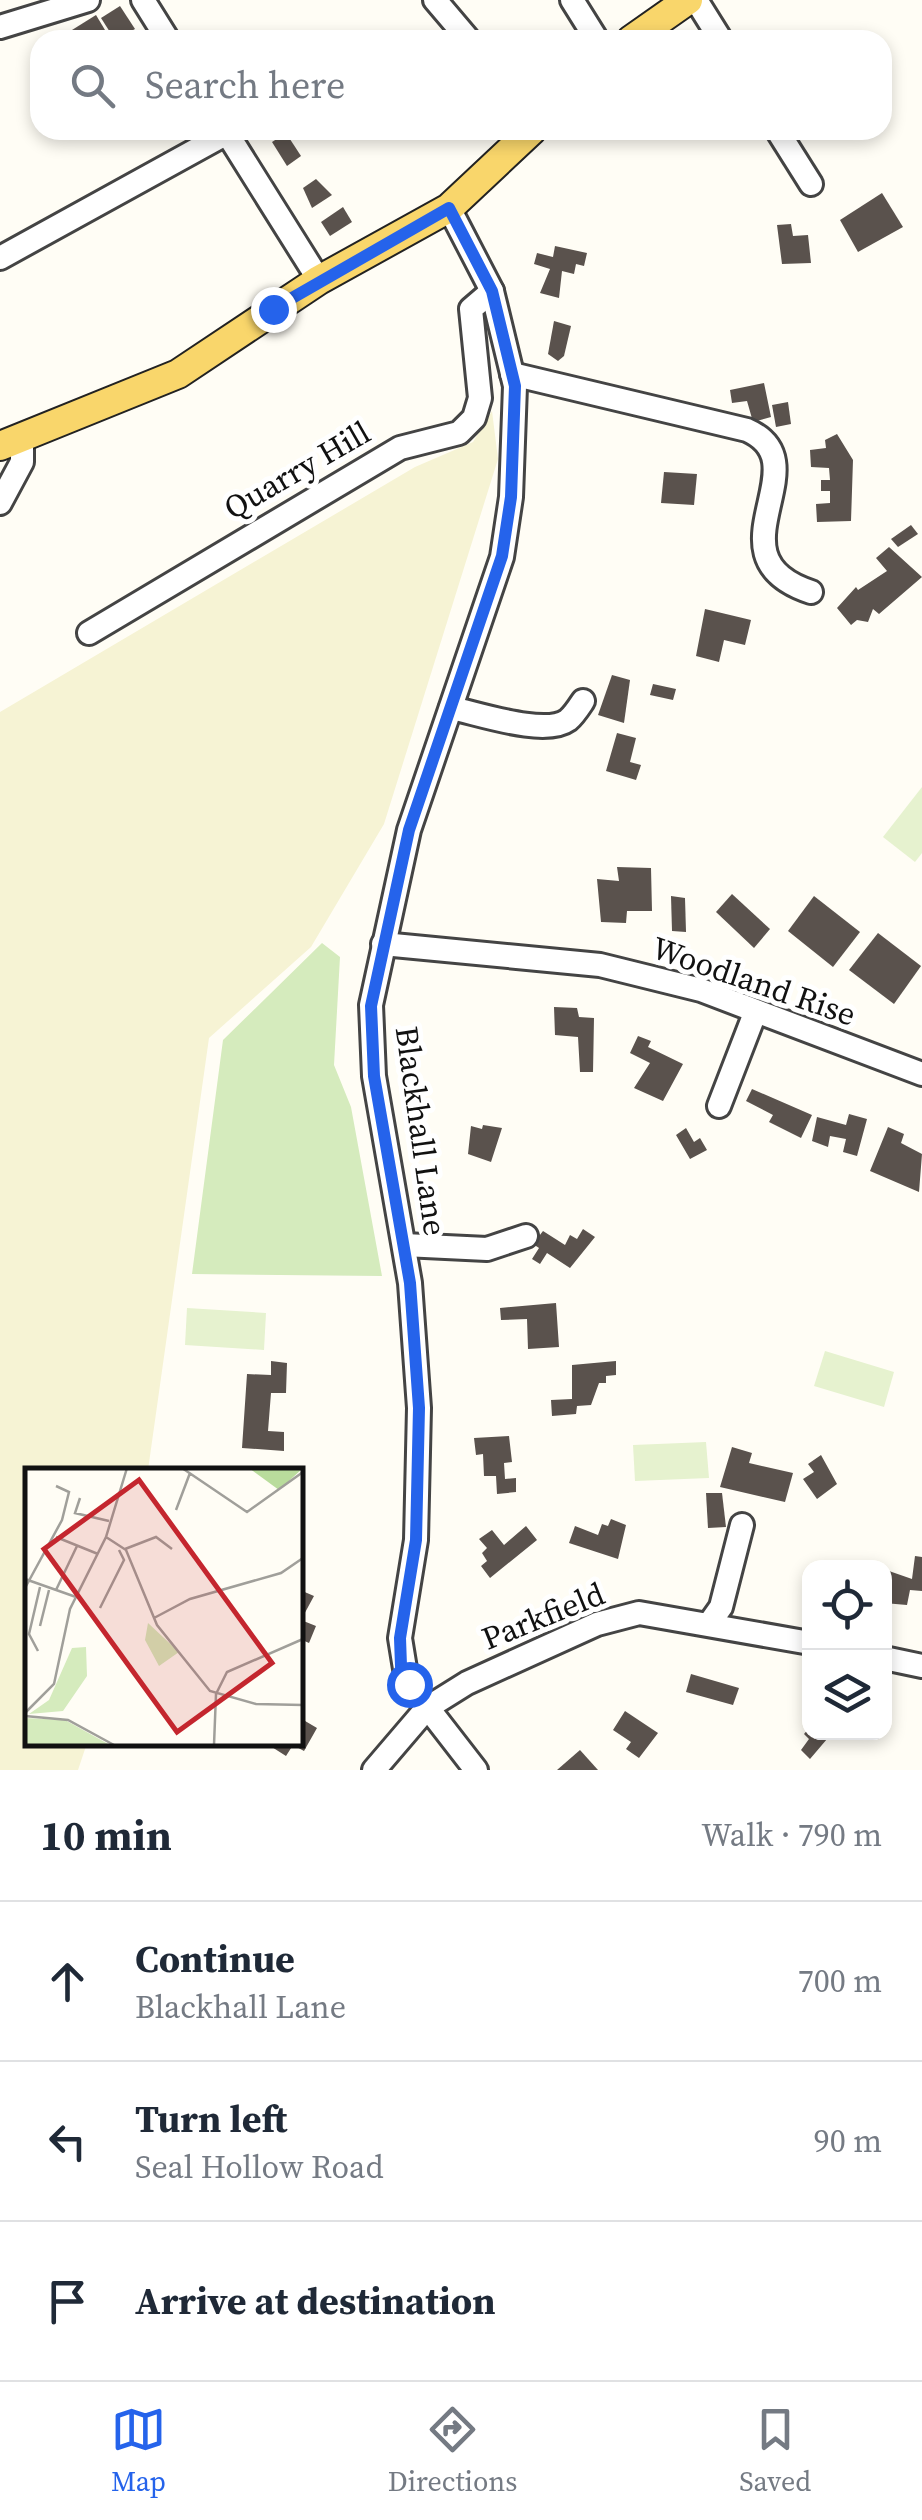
<!DOCTYPE html>
<html lang="en">
<head>
<meta charset="utf-8">
<style>
  :root { --surface:#fff; --page:#f6f6f7; --text:#1f2937; --muted:#747a83; --line:#e0e1e3; --accent:#2563eb }
  body { margin:0; font-family:"Source Serif 4",serif; background:var(--page); color:var(--text) }
  .controls { position:absolute; right:30px; bottom:30px; display:grid; overflow:hidden; border-radius:20px; box-shadow:0 5px 15px #0003 }
  .controls button { width:90px; height:90px; display:grid; place-items:center; padding:0; border:0; border-bottom:2px solid var(--line); background:var(--surface); color:var(--text); font:50px sans-serif }
  .stop { position:absolute; width:30px; height:30px; margin:-22px; border:8px solid #2563eb; border-radius:50%; background:#fff }
  .stop.end { background:#2563eb; border-color:#fff; box-shadow:0 2px 10px #0008 }
  .list { margin:0; padding:0; list-style:none }
  h2 { display:flex; justify-content:space-between; align-items:center; height:130px; margin:0; padding:0 40px; font-size:42px }
  h2 small { font-size:32px; font-weight:400; color:var(--muted) }
  .list li { display:grid; grid-template-columns:65px 1fr auto; gap:30px; align-items:center; box-sizing:border-box; height:160px; padding:0 40px; border-top:2px solid var(--line) }
  .list b { display:block; font-size:38px; white-space:nowrap }
  .list p { margin:0; font-size:32px; white-space:nowrap; color:var(--muted) }
  .list em { font-size:32px; font-style:normal; color:var(--muted) }
  .icon { flex:none; width:55px; height:55px; fill:none; stroke:currentColor; stroke-width:2; stroke-linecap:round; stroke-linejoin:round }
  .map { position:relative; flex:none; width:922px; height:1770px; overflow:hidden }
  .search { position:absolute; background:var(--surface); box-shadow:0 5px 15px #0003; left:30px; right:30px; top:30px; height:110px; display:flex; align-items:center; gap:25px; box-sizing:border-box; padding:0 35px; border-radius:30px; color:var(--muted); font-size:38px }
  .sheet { height:610px; background:var(--surface) }
  nav { display:flex; justify-content:space-around; align-items:center; box-sizing:border-box; height:140px; border-top:2px solid var(--line); background:var(--surface); font-size:28px; color:var(--muted) }
  nav a { display:grid; justify-items:center; gap:5px }
  nav .on { color:var(--accent) }
  .map>svg:first-child { display:block }
  .farmland { fill:#f6f3d4 }
  .green { fill:#d5ebbd }
  .pitch { fill:#e6f2cf }
  .building { fill:#5a524d }
  .lines { fill:none; stroke-linecap:round; stroke-linejoin:round }
  .minor-casing { stroke:#444; stroke-width:28 }
  .major-casing { stroke:#222; stroke-width:32 }
  .minor { stroke:#fff; stroke-width:22 }
  .major { stroke:#f9d66b; stroke-width:28 }
  .route { stroke:#2563eb; stroke-width:12 }
  .labels { text-anchor:middle; dominant-baseline:central; stroke-width:10; stroke-linejoin:round; paint-order:stroke }
  .street-label { font-size:32px; fill:#111; stroke:#fff }
  .inset-road { fill:none; stroke:#a09f9a; stroke-width:2.5 }
  .view { fill:#c4262e; fill-opacity:0.15; stroke:#c4262e; stroke-width:5 }
  .inset-edge { fill:none; stroke:#111; stroke-width:5 }
</style>
</head>
<body>
<div class="map">
<svg width="922" height="1770" viewBox="0 0 922 1770">
  <rect width="100%" height="100%" fill="#fffdf5"/>
  <polygon class="farmland" points="492,411 498,459 384,824 311,947 209,1038 148,1470 28,1470 28,1742 87,1743 78,1770 0,1770 0,712 415,467 473,442"/>
  <polygon class="green" points="322,943 340,957 334,1065 351,1107 382,1276 192,1274 223,1040"/>
  <g class="pitch">
    <polygon points="922,787 922,853 915,862 883,837"/>
    <polygon points="187,1308 266,1313 264,1350 185,1345"/>
    <polygon points="825,1351 894,1372 884,1407 814,1386"/>
    <polygon points="706,1442 709,1478 635,1481 633,1445"/>
  </g>
  <g class="building">
    <polygon points="120,6 135,29 115,40 101,18"/>
    <polygon points="96,15 111,40 79,40 72,30"/>
    <polygon points="286,133 301,156 287,166 272,142"/>
    <polygon points="316,179 332,195 312,208 303,188"/>
    <polygon points="882,193 903,227 858,252 840,220"/>
    <polygon points="343,207 352,222 330,236 321,222"/>
    <polygon points="791,224 793,236 808,235 811,263 782,264 777,225"/>
    <polygon points="555,246 587,253 584,266 576,264 574,274 562,271 559,298 540,293 550,269 534,264 537,253 553,257"/>
    <polygon points="554,321 571,326 564,356 558,361 548,354"/>
    <polygon points="764,383 771,417 753,422 747,401 732,403 730,390"/>
    <polygon points="788,402 791,424 776,427 772,405"/>
    <polygon points="837,434 853,460 851,521 817,522 816,504 830,503 830,491 821,491 821,480 830,480 829,468 811,467 810,450 826,448 825,440"/>
    <polygon points="664,472 697,474 694,505 661,503"/>
    <polygon points="911,525 918,534 898,547 891,539"/>
    <polygon points="889,547 922,577 879,614 873,609 868,622 857,620 851,625 837,608 856,587 858,590 887,571 876,558"/>
    <polygon points="705,609 751,620 745,645 724,640 719,662 696,656"/>
    <polygon points="612,675 630,680 624,723 598,715"/>
    <polygon points="653,684 676,689 673,700 650,695"/>
    <polygon points="617,733 636,738 630,762 641,765 636,780 606,771"/>
    <polygon points="617,867 651,868 652,911 627,911 626,923 601,922 597,879 619,881"/>
    <polygon points="732,894 770,929 754,948 716,912"/>
    <polygon points="671,896 685,898 686,932 672,931"/>
    <polygon points="814,896 860,932 833,967 788,931"/>
    <polygon points="878,933 921,966 894,1004 849,970"/>
    <polygon points="554,1007 577,1008 579,1017 594,1018 593,1072 580,1072 578,1037 555,1035"/>
    <polygon points="638,1036 651,1041 648,1047 683,1064 663,1101 634,1088 650,1063 630,1053"/>
    <polygon points="752,1089 812,1115 801,1138 769,1122 773,1115 746,1101"/>
    <polygon points="849,1114 867,1119 857,1156 843,1152 846,1139 830,1136 828,1147 812,1141 817,1117 846,1125"/>
    <polygon points="483,1125 502,1128 491,1162 468,1154 471,1126 482,1129"/>
    <polygon points="888,1127 904,1134 901,1143 922,1154 919,1192 870,1171"/>
    <polygon points="686,1128 694,1142 700,1138 707,1150 690,1159 676,1135"/>
    <polygon points="583,1229 595,1237 570,1268 547,1253 540,1264 532,1259 539,1248 533,1244 543,1231 565,1245 570,1235 577,1239"/>
    <polygon points="556,1303 559,1347 528,1349 527,1319 501,1320 500,1308"/>
    <polygon points="271,1361 287,1363 286,1393 271,1393 268,1431 284,1432 284,1451 242,1448 247,1374 271,1375"/>
    <polygon points="616,1361 616,1375 606,1376 606,1383 599,1383 591,1405 577,1406 576,1414 552,1416 551,1400 572,1399 572,1365"/>
    <polygon points="509,1436 512,1462 504,1463 505,1479 516,1478 516,1492 497,1494 496,1476 484,1476 483,1454 476,1455 474,1438"/>
    <polygon points="732,1447 752,1453 749,1463 793,1473 785,1502 720,1487"/>
    <polygon points="821,1455 837,1484 817,1499 803,1479 814,1472 808,1464"/>
    <polygon points="706,1493 722,1493 726,1527 708,1528"/>
    <polygon points="611,1519 626,1525 618,1559 569,1543 575,1526 598,1535 602,1524 608,1526"/>
    <polygon points="526,1526 537,1540 490,1578 481,1566 487,1561 482,1553 487,1548 479,1539 492,1530 504,1545"/>
    <polygon points="915,1556 922,1557 922,1591 910,1590 907,1605 884,1603 884,1576 889,1571 912,1579"/>
    <polygon points="300,1590 314,1596 301,1620 316,1626 309,1643 300,1639"/>
    <polygon points="691,1674 739,1688 733,1705 686,1692"/>
    <polygon points="625,1711 658,1733 639,1758 626,1749 631,1742 613,1730"/>
    <polygon points="300,1718 317,1728 304,1751 293,1745 286,1756 264,1742 300,1742"/>
    <polygon points="810,1727 810,1732 833,1732 810,1759 801,1750 809,1739 804,1734"/>
    <polygon points="580,1750 598,1770 557,1770"/>
  </g>
  <g class="lines">
    <g class="minor-casing">
      <g id="minor">
        <polyline points="143,0 168,40"/>
        <polyline points="435,0 469,40"/>
        <polyline points="572,0 597,40"/>
        <polyline points="696,0 721,40"/>
        <polyline points="0,27 88,0"/>
        <polyline points="225,130 319,280"/>
        <polyline points="777,130 811,184"/>
        <polyline points="449,208 492,291 515,386 511,497 502,557 409,830 371,1005 374,1076 410,1283 419,1408 416,1540 400,1638 407,1681 476,1770"/>
        <polyline points="0,258 227,133"/>
        <path d="M512 374 747 430C824 464 704 557 811 592"/>
        <polyline points="0,503 22,462 22,438"/>
        <polyline points="89,633 400,448 459,433 474,418 480,398 471,309 492,291"/>
        <path d="M451 708C477 713 545 737 568 720 574 715 579 707 583 701"/>
        <polyline points="383,944 600,965 701,990 922,1074"/>
        <polyline points="719,1106 755,1013"/>
        <polyline points="404,1245 487,1249 526,1236"/>
        <polyline points="709,1624 721,1607 742,1525"/>
        <polyline points="884,1658 922,1666"/>
        <polyline points="374,1770 427,1708 467,1683 597,1624 639,1613 810,1643"/>
      </g>
    </g>
    <g class="major-casing">
      <g id="major">
        <polyline points="631,40 688,0"/>
        <polyline points="0,446 178,374 319,280 449,208 532,130"/>
      </g>
    </g>
    <use href="#minor" class="minor"/>
    <use href="#major" class="major"/>
  </g>
  <g class="lines">
    <polyline class="route" points="273,309 449,208 492,291 515,386 511,497 502,556 409,830 371,1006 374,1076 410,1283 419,1408 416,1540 400,1638 401,1666 409,1684"/>
  </g>
  <g class="labels">
    <g class="street-label">
      <text transform="translate(297 470) rotate(-30)">Quarry Hill</text>
      <text transform="translate(754 981) rotate(19)">Woodland Rise</text>
      <text transform="translate(421 1131) rotate(82)">Blackhall Lane</text>
      <text transform="translate(543 1616) rotate(-22)">Parkfield</text>
    </g>
  </g>
  <g transform="translate(25 1468)">
    <rect width="278" height="278" fill="#fffdf5"/>
    <path d="M123 155 154 184 134 198 120 172ZM61 179 62 208 38 243 4 246 24 232 47 180ZM0 250 40 252 85 277H0Z" fill="#d5ebbd"/>
    <path d="M224 0H276L277 1 254 22Z" fill="#b9dc9c"/>
    <path class="inset-road" d="M157 0 222 44 278 4M55 30 50 45 84 53M151 42 165 5M31 69 73 86M81 69 101 82 132 157 185 223 231 236 278 237M100 81 131 69 147 81M0 111 51 129M0 120 37 52 44 24 31 18M31 122 52 78M75 140 99 92 94 82M129 150 165 131 256 105 278 90M15 158 24 122M13 183 4 166 15 119M0 245 29 216 45 141 81 69 102 0M0 248 43 252 89 277M189 277 191 226 202 204 278 171"/>
    <path class="view" d="M114 12 247 195 152 264 19 81Z"/>
    <rect width="278" height="278" class="inset-edge"/>
  </g>
</svg>
<div class="controls">
<button><svg class="icon" aria-label="locate" viewBox="0 0 24 24"><circle cx="12" cy="12" r="6"/><path d="M12 2v4M12 18v4M2 12h4M18 12h4"/></svg></button>
<button><svg class="icon" aria-label="layers" viewBox="0 0 24 24"><path d="M12 4l9 5-9 5-9-5zM3 14l9 5 9-5"/></svg></button>
</div>
<div class="stop" style="left:409px;top:1684px"></div>
<div class="stop end" style="left:273px;top:309px"></div>
<div class="search"><svg class="icon" aria-label="search" viewBox="0 0 24 24"><circle cx="10" cy="10" r="6"/><path d="M15 15l6 6"/></svg>Search here</div>
</div>
<section class="sheet">
<h2>10 min<small>Walk · 790 m</small></h2>
<ul class="list">
<li><svg class="icon" aria-label="ahead" viewBox="0 0 24 24"><path d="M12 20V5M6 11l6-6 6 6"/></svg><div><b>Continue</b><p>Blackhall Lane</p></div><em>700 m</em></li>
<li><svg class="icon" aria-label="left" viewBox="0 0 24 24"><path d="M17 20v-9H6M10 6l-5 5 5 5"/></svg><div><b>Turn left</b><p>Seal Hollow Road</p></div><em>90 m</em></li>
<li><svg class="icon" aria-label="arrive" viewBox="0 0 24 24"><path d="M6 21V4h12l-3 4 3 4H6"/></svg><div><b>Arrive at destination</b></div></li>
</ul>
</section>
<nav>
<a class="on"><svg class="icon" aria-label="map" viewBox="0 0 24 24"><path d="M3 6l6-2 6 2 6-2v14l-6 2-6-2-6 2zM9 4v14M15 6v14"/></svg>Map</a>
<a><svg class="icon" aria-label="directions" viewBox="0 0 24 24"><path d="M12 3l9 9-9 9-9-9zM9 14v-3h6M13 9l2 2-2 2"/></svg>Directions</a>
<a><svg class="icon" aria-label="saved" viewBox="0 0 24 24"><path d="M7 4h10v16l-5-4-5 4z"/></svg>Saved</a>
</nav>
</body>
</html>
